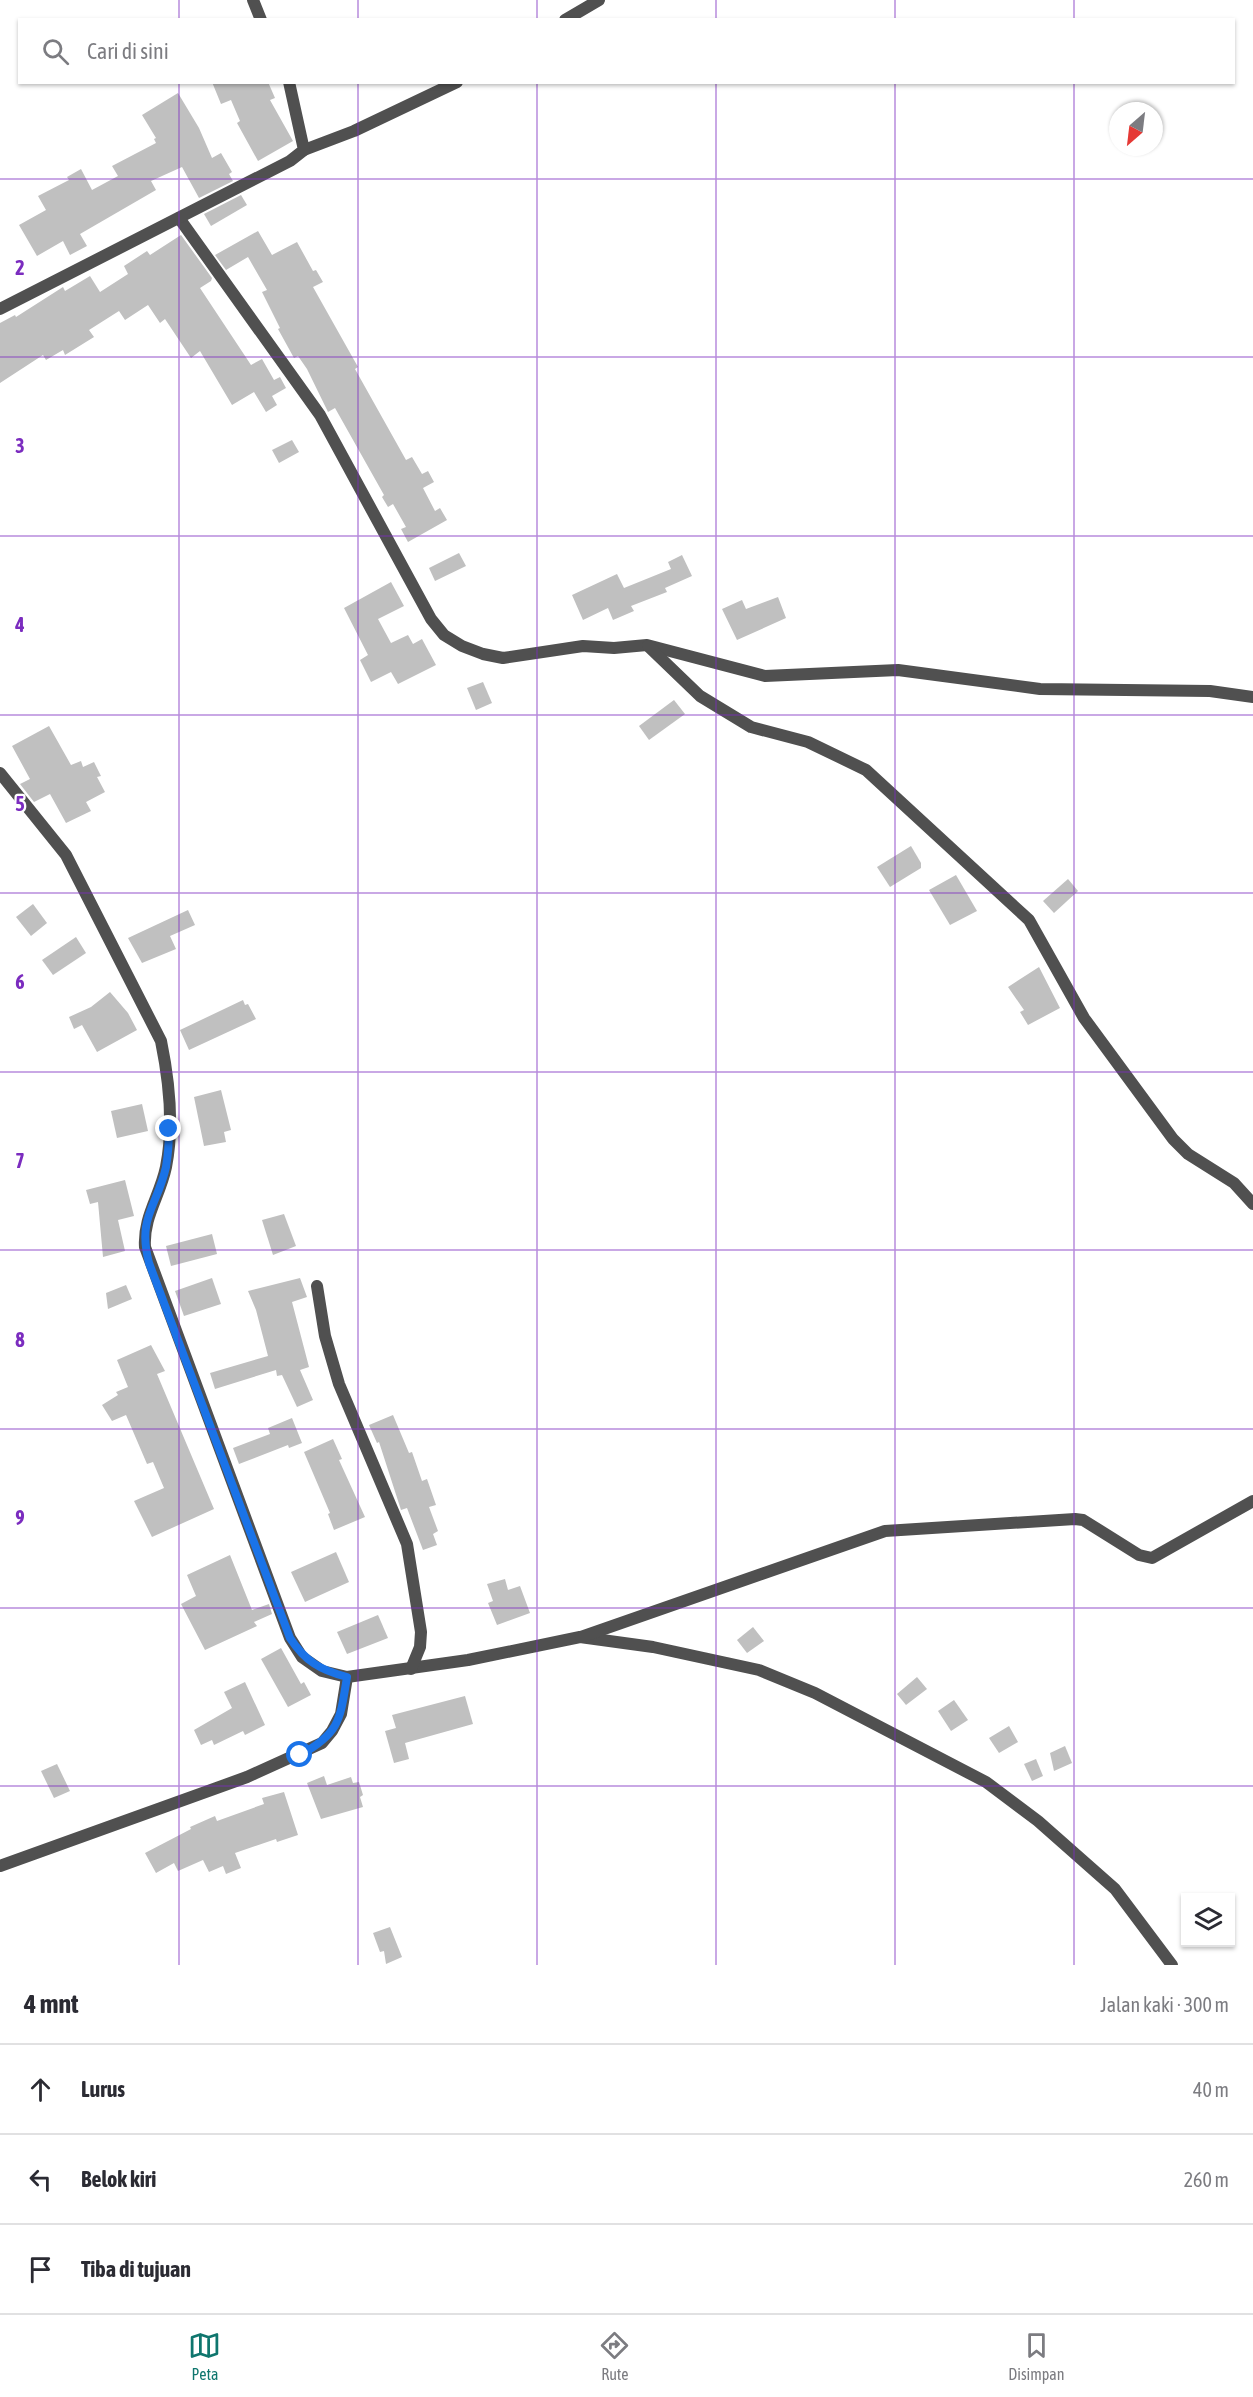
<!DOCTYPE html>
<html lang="id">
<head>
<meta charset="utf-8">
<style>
  :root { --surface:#fff; --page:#f2f2f3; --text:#2b2b33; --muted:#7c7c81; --line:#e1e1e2; --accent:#0f766e }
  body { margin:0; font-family:"Asap Condensed",sans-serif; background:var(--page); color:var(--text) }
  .controls { position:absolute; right:18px; bottom:18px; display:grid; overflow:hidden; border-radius:0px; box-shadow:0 2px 4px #0004 }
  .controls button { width:54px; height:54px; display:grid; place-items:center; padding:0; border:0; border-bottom:2px solid var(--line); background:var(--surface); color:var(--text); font:30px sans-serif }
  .compass { position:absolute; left:1109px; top:102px; width:54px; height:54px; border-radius:50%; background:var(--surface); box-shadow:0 2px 4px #0004; rotate:208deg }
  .stop { position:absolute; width:18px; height:18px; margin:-14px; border:4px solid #1a73e8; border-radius:50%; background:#fff }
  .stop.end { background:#1a73e8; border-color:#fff; box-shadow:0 2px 6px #0008 }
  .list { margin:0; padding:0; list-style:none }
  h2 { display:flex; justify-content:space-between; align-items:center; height:78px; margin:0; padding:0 24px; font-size:26px }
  h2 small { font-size:20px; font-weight:400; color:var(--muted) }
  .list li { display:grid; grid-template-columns:39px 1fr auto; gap:18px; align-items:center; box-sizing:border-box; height:90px; padding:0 24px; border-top:2px solid var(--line) }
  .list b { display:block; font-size:22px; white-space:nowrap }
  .list em { font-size:20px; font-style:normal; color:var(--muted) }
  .icon { flex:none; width:33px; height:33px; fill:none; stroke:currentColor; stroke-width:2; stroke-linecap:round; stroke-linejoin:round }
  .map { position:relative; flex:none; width:1253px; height:1965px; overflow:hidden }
  .search { position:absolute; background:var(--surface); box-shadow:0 2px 4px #0004; left:18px; right:18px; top:18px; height:66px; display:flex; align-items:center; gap:15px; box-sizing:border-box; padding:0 21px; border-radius:0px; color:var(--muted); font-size:22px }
  .sheet { height:348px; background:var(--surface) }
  nav { display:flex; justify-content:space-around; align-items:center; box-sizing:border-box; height:84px; border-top:2px solid var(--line); background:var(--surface); font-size:16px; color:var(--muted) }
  nav a { display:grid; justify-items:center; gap:3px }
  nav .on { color:var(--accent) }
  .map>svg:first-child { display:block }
  .building { fill:#c0c0c0 }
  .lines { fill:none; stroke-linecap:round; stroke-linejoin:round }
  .street { stroke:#505050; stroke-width:12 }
  .route { stroke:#1a73e8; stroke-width:8 }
  .grid { fill:none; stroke:#7b2cbf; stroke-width:1.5; stroke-opacity:0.55 }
  .grid-label { font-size:20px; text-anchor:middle; font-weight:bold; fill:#7b2cbf; stroke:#fff; stroke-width:4.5; stroke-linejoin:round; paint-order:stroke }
</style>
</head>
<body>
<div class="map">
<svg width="1253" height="1965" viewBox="0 0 1253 1965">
  <rect width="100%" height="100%" fill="#fff"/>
  <g class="building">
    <polygon points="212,82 268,82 275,98 270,100 293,141 258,161 237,123 240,121 231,100 221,104"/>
    <polygon points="178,93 199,128 212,158 221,153 232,172 229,174 233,181 199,198 182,167 151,181 156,190 80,234 87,246 70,255 63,241 37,256 19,225 46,210 38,196 69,180 67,177 81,169 92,190 118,176 112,166 156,143 154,139 156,138 142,115"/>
    <polygon points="241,195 247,205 211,226 204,214"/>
    <polygon points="258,231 272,255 297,242 313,271 316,270 323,282 313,287 358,367 355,369 406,460 412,457 422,474 428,471 434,482 423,488 435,511 440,508 447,520 408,542 401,529 406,527 393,504 388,507 382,497 384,495 335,408 328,412 307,369 298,356 294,358 278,329 280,328 262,292 267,290 248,257 226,270 215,255"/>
    <polygon points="181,235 212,278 211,281 200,288 251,365 262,359 274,380 280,377 286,388 272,396 277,405 266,412 254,392 232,405 200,351 191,358 165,319 160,323 148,305 125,320 119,311 89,330 94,337 65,355 63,350 46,360 43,355 0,383 0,323 15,315 16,317 63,287 65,291 90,276 100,292 128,274 124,266 147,251 150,255"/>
    <polygon points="292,440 299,452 279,463 272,450"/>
    <polygon points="459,553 466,566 435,581 429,568"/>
    <polygon points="682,555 692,576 665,588 667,592 631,606 634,611 613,620 608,608 583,620 572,595 617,574 624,588 671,569 668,562"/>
    <polygon points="391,582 404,606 378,619 391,643 408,635 413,644 422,639 436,665 398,684 391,672 371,682 360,660 368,655 344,608"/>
    <polygon points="778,597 786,618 737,640 722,609 742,600 746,609"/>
    <polygon points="483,682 492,703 476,710 467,688"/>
    <polygon points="674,700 685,714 649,740 639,726"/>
    <polygon points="49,726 71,765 81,761 83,767 94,762 101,776 97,777 105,792 86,802 91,811 66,823 50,794 34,802 20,784 30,779 12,746"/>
    <polygon points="911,846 921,863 921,868 890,887 877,867"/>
    <polygon points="956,875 977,911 950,925 929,890"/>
    <polygon points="1068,879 1078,891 1054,913 1043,901"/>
    <polygon points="33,904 47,923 31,936 16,917"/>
    <polygon points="188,910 195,925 170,936 176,949 142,963 128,938"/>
    <polygon points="76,937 86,953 53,975 42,960"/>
    <polygon points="1039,967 1060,1008 1028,1025 1020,1012 1024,1010 1008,987"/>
    <polygon points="110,992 128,1013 137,1030 97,1052 82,1025 74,1029 69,1017 91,1007"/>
    <polygon points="243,1000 245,1005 248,1004 256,1019 189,1050 180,1030"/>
    <polygon points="221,1090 231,1130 224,1132 226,1142 204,1146 194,1097"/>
    <polygon points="142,1104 148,1131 117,1138 111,1111"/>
    <polygon points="125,1180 134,1216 118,1220 125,1251 103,1257 98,1202 90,1204 86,1190"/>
    <polygon points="284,1214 296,1246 273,1255 262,1220"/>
    <polygon points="212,1234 217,1254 171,1266 166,1246"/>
    <polygon points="212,1278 221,1304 184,1316 175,1291"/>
    <polygon points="300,1278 307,1297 292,1302 309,1367 300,1370 313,1400 297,1407 282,1375 277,1376 276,1370 215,1389 210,1373 268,1356 256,1310 248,1291"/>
    <polygon points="126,1285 132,1299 108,1309 106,1293"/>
    <polygon points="151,1345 165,1371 157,1374 214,1509 152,1537 134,1501 164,1488 153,1462 147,1464 126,1415 112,1421 102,1405 118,1395 116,1392 128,1387 117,1360"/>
    <polygon points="393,1415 409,1453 412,1452 422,1481 427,1479 436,1505 429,1507 438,1531 433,1534 437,1545 423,1550 407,1508 401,1510 379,1442 377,1443 369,1425"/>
    <polygon points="292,1418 302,1443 289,1448 288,1445 239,1464 233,1448 270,1434 268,1428"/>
    <polygon points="333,1439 342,1459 339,1460 365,1517 334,1530 328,1514 330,1513 304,1452"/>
    <polygon points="336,1552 349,1582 305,1602 291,1572"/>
    <polygon points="230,1555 252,1610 269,1604 272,1614 254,1622 257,1626 205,1650 181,1604 196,1596 187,1575"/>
    <polygon points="505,1579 508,1590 520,1586 530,1613 497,1625 488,1603 493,1601 487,1584"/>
    <polygon points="378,1615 388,1638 347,1654 337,1632"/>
    <polygon points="753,1627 764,1641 747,1653 737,1640"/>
    <polygon points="281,1648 301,1684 304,1682 311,1695 288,1707 261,1659"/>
    <polygon points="917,1677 927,1689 906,1705 897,1694"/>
    <polygon points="245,1682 265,1725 245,1735 243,1731 214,1745 212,1740 201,1745 194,1730 232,1708 224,1692"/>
    <polygon points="465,1696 473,1724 405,1743 409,1759 394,1763 385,1731 396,1728 392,1715"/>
    <polygon points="954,1700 968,1720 951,1731 938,1711"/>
    <polygon points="1009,1726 1018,1742 999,1753 989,1738"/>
    <polygon points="1065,1746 1072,1763 1054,1771 1050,1753"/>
    <polygon points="1036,1759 1043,1776 1032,1781 1024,1764"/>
    <polygon points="57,1764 70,1791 54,1798 41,1771"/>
    <polygon points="324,1776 327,1785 351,1777 353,1783 359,1782 363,1795 360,1797 363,1807 321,1819 307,1783"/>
    <polygon points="284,1792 298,1835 277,1842 276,1839 235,1853 241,1868 226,1874 223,1866 209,1872 203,1860 178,1871 174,1863 156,1873 145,1853 191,1829 190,1827 215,1816 217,1821 264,1804 262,1798"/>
    <polygon points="390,1927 402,1957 386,1964 384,1951 380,1952 373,1933"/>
  </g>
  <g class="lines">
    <g class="street">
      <polyline points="253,0 261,20"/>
      <polyline points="565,20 599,0"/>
      <polyline points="304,150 354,131 457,82"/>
      <polyline points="179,218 320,415 431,619 444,635 462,646 483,654 503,658 583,646 614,648 647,645 765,676 898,670 1040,689 1210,691 1253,697"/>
      <polyline points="0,309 290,161 304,150 289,82"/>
      <polyline points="648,646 700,696 751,727 808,742 866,770 1029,920 1084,1018 1173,1139 1188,1154 1234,1183 1253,1204"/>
      <path d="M0 773 66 855 161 1041C169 1080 174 1127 166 1167 160 1196 143 1217 145 1247L290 1638 302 1657 322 1671 347 1677 468 1660 580 1637 653 1647 759 1670 815 1693 986 1782 1038 1821 1115 1889 1172 1965"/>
      <polyline points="317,1286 325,1336 339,1384 407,1544 421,1632 420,1647 411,1669"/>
      <polyline points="581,1637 885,1531 1075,1519 1083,1520 1139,1555 1152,1558 1253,1501"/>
      <polyline points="0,1866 247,1777 322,1743 332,1731 341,1714 347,1677"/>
    </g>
  </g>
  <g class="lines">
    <path class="route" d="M169 1129C169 1141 168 1155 166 1167 157 1207 137 1217 149 1263L290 1638C305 1661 320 1670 347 1677 340 1720 340 1733 300 1755"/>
  </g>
  <path class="grid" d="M179 0V20M358 0V20M537 0V20M716 0V20M895 0V20M1074 0V20M179 82V1965M358 82V1965M537 82V1965M716 82V1965M895 82V1965M1074 82V1965M0 179H1253M0 357H1253M0 536H1253M0 715H1253M0 893H1253M0 1072H1253M0 1250H1253M0 1429H1253M0 1608H1253M0 1786H1253"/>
  <g class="grid-label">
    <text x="20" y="275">2</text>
    <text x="20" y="453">3</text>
    <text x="20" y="632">4</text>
    <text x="20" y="811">5</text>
    <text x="20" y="989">6</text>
    <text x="20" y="1168">7</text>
    <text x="20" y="1347">8</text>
    <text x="20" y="1525">9</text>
  </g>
</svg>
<div class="controls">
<button><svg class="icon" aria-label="layers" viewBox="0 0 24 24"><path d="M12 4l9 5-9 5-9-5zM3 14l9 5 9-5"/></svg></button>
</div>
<svg class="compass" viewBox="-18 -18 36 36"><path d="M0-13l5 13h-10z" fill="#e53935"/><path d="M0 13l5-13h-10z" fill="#7c7c81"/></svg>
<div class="stop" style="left:300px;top:1755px"></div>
<div class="stop end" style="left:169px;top:1129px"></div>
<div class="search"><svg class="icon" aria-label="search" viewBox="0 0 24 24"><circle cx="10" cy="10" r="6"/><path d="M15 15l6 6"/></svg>Cari di sini</div>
</div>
<section class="sheet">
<h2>4 mnt<small>Jalan kaki · 300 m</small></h2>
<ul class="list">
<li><svg class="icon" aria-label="ahead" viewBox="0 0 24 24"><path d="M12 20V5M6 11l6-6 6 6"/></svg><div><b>Lurus</b></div><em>40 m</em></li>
<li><svg class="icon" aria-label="left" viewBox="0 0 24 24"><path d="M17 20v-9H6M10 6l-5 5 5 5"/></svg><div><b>Belok kiri</b></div><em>260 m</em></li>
<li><svg class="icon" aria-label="arrive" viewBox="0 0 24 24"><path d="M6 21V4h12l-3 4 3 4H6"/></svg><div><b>Tiba di tujuan</b></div></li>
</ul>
</section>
<nav>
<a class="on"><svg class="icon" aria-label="map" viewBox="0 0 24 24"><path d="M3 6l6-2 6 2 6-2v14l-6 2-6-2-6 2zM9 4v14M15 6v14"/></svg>Peta</a>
<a><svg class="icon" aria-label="directions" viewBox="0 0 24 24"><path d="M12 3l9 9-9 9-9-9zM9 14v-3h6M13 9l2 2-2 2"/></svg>Rute</a>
<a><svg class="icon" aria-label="saved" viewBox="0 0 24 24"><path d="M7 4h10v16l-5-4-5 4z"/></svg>Disimpan</a>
</nav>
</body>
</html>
